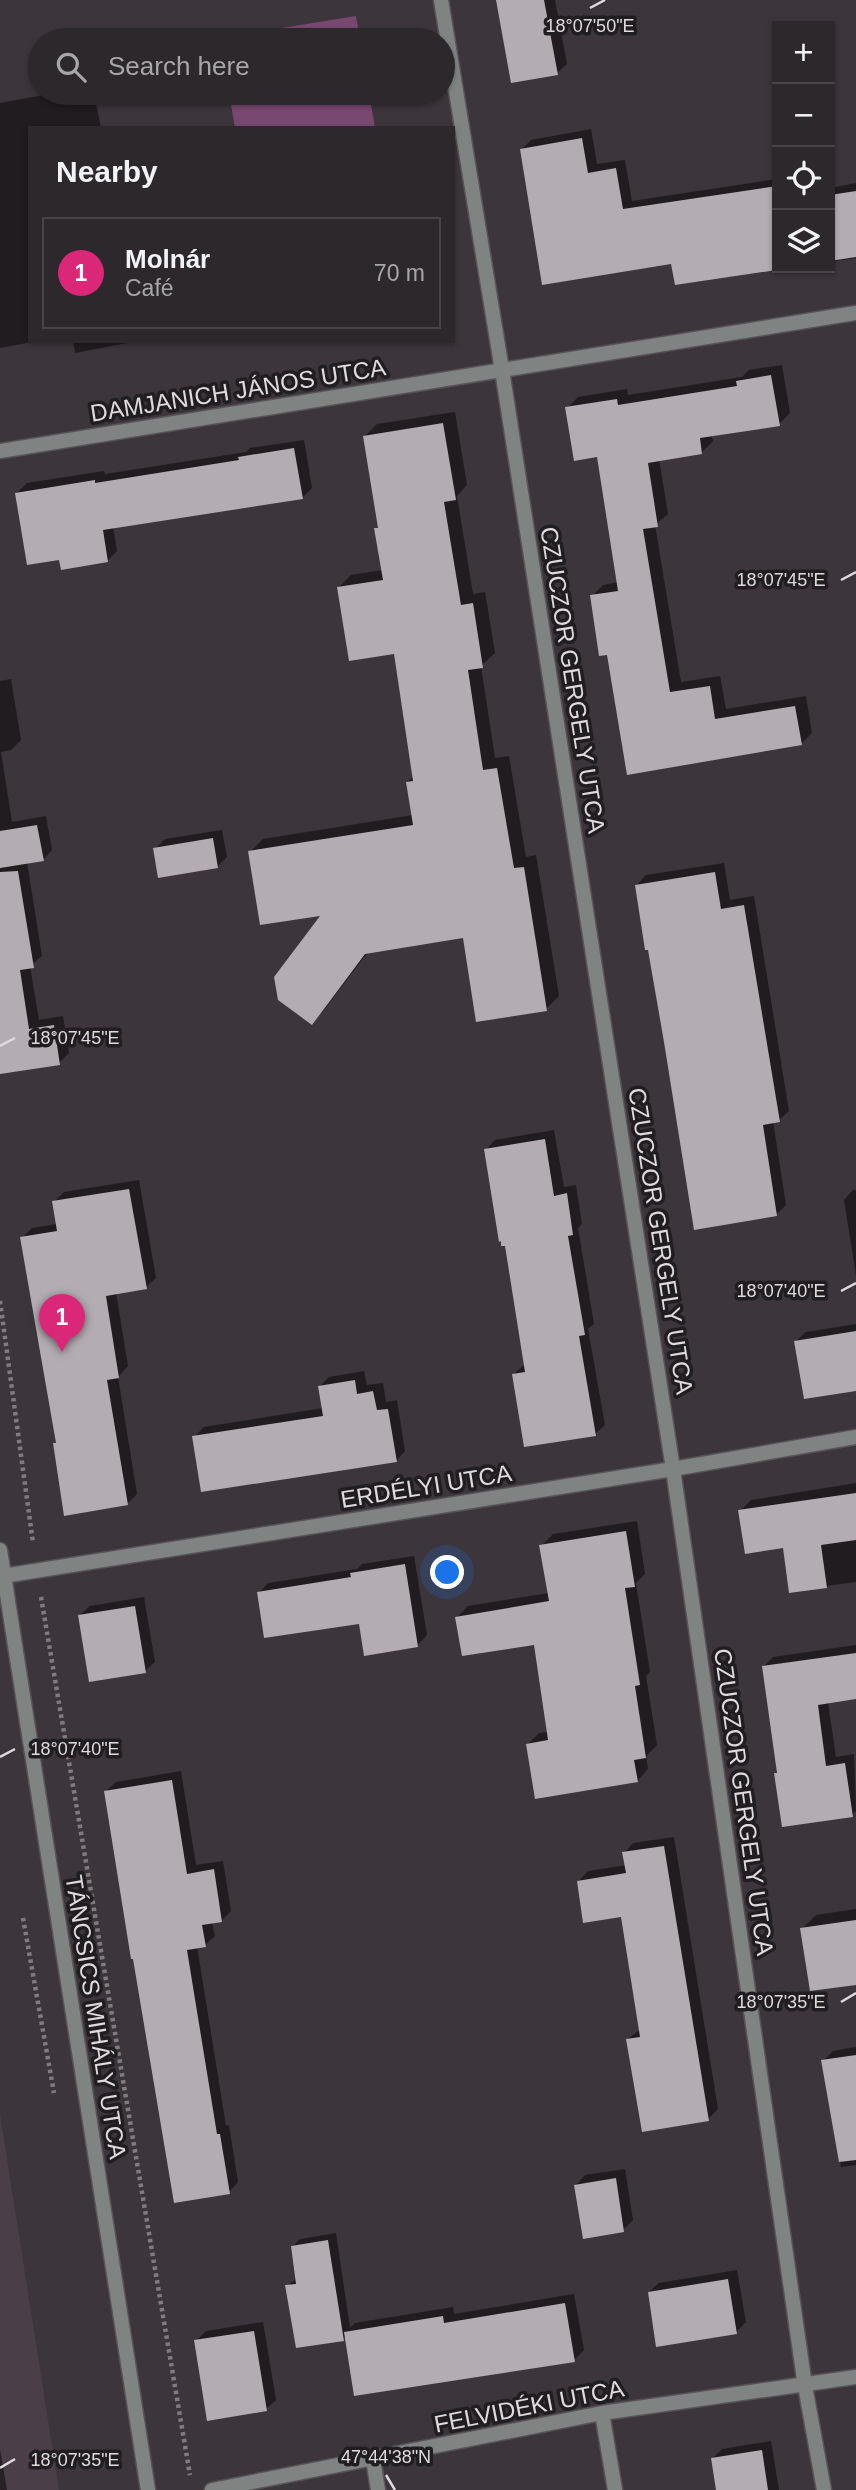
<!DOCTYPE html>
<html lang="en">
<head>
<meta charset="utf-8">
<style>
  :root { --surface:#2d282c; --page:#393438; --text:#f1f3f6; --muted:#a7a6a9; --line:#484448; --accent:#db2777 }
  body { margin:0; font-family:Helvetica,sans-serif; background:var(--page); color:var(--text) }
  .controls { position:absolute; right:21px; top:21px; display:grid; overflow:hidden; border-radius:0px; box-shadow:0 2px 5px #0004 }
  .controls button { width:63px; height:63px; display:grid; place-items:center; padding:0; border:0; border-bottom:2px solid var(--line); background:var(--surface); color:var(--text); font:35px sans-serif }
  .you { position:absolute; left:448px; top:1573px; width:24px; height:24px; margin:-18px; border:5px solid #fff; border-radius:50%; background:#1a73e8; box-shadow:0 0 0 10px #1a73e833 }
  .badge { display:grid; place-items:center; width:46px; height:46px; border-radius:50%; background:var(--accent); color:#fff; font-size:23px; font-weight:700 }
  .pin { position:absolute; translate:-50% -58px; filter:drop-shadow(0 2px 4px #0008) }
  .pin::after { content:''; position:absolute; top:37px; width:24px; height:21px; background:inherit; clip-path:polygon(0 0,100% 0,50% 100%) }
  .list { margin:0; padding:0; list-style:none }
  h2 { display:flex; justify-content:space-between; align-items:center; height:91px; margin:0; padding:0 28px; font-size:30px }
  h2 small { font-size:23px; font-weight:400; color:var(--muted) }
  .list li { display:grid; grid-template-columns:46px 1fr auto; gap:21px; align-items:center; box-sizing:border-box; height:112px; margin:0 14px 14px; padding:0 14px; border:2px solid var(--line); border-radius:0px }
  .list b { display:block; font-size:26px; white-space:nowrap }
  .list p { margin:0; font-size:23px; white-space:nowrap; color:var(--muted) }
  .list em { font-size:23px; font-style:normal; color:var(--muted) }
  .icon { flex:none; width:38px; height:38px; fill:none; stroke:currentColor; stroke-width:2; stroke-linecap:round; stroke-linejoin:round }
  .map { position:relative; flex:none; width:856px; height:2490px; overflow:hidden }
  .search { position:absolute; background:var(--surface); box-shadow:0 2px 5px #0004; left:28px; top:28px; width:427px; height:77px; display:flex; align-items:center; gap:18px; box-sizing:border-box; padding:0 24px; border-radius:38px; color:var(--muted); font-size:26px }
  .panel { position:absolute; background:var(--surface); box-shadow:0 2px 5px #0004; left:28px; top:126px; width:427px; height:217px; border-radius:0px }
  .map>svg:first-child { display:block }
  .built { fill:#4a3e48 }
  .green { fill:#784871 }
  .shadow { fill:#0007 }
  .building { fill:#b4acb3 }
  .lines { fill:none; stroke-linecap:round; stroke-linejoin:round }
  .street-casing { stroke:#595358; stroke-width:17 }
  .path { stroke:#817b80; stroke-width:4.5; stroke-dasharray:3.5 3.5; stroke-linecap:butt }
  .street { stroke:#7f8483; stroke-width:14 }
  .ticks { fill:none; stroke:#dfdade; stroke-width:2.5 }
  .labels { text-anchor:middle; dominant-baseline:central; stroke-width:7; stroke-linejoin:round; paint-order:stroke }
  .street-label { font-size:24px; fill:#dfdade; stroke:#211e21 }
  .ticks-label { font-size:18px; text-anchor:middle; fill:#dfdade; stroke:#211e21; stroke-width:7; stroke-linejoin:round; paint-order:stroke }
</style>
</head>
<body>
<div class="map">
<svg width="856" height="2490" viewBox="0 0 856 2490">
  <rect width="100%" height="100%" fill="#3c353b"/>
  <polygon class="built" points="0,2114 59,2490 0,2490"/>
  <g class="green">
    <polygon points="356,16 360,40 221,40 220,38"/>
    <polygon points="229,93 369,93 375,128 235,128"/>
  </g>
  <g class="shadow">
    <polygon points="498,0 555,0 567,64 557,73"/>
    <polygon points="54,93 94,93 101,128 30,128 30,341 38,341 0,348 0,103"/>
    <polygon points="591,129 597,164 625,160 632,201 777,179 777,268 676,283 673,262 522,149 531,140"/>
    <polygon points="856,183 856,258 830,262 830,188"/>
    <polygon points="73,341 138,341 75,353"/>
    <polygon points="782,365 790,413 779,424 711,434 713,441 702,452 659,459 668,514 655,525 681,682 720,676 726,709 806,696 812,733 801,744 724,756 609,653 592,596 603,585 619,582 598,455 567,408 578,397 627,389 628,395 742,377 749,370"/>
    <polygon points="455,412 467,485 457,496 473,594 485,592 495,653 481,666 495,758 509,756 526,857 536,855 559,996 546,1009 464,936 368,952 324,1010 312,1023 323,914 250,852 263,839 413,815 407,782 414,776 395,652 338,588 351,575 383,570 376,529 379,526 364,437 377,424"/>
    <polygon points="304,440 312,488 302,498 113,527 117,551 107,561 61,558 17,493 27,483 104,471 105,474 246,452 250,448"/>
    <polygon points="11,679 21,740 11,750 1,752 12,822 46,816 52,850 43,860 27,862 42,956 30,966 39,1020 63,1016 69,1053 59,1063 0,1072 0,681"/>
    <polygon points="222,830 227,857 217,867 155,849 165,839"/>
    <polygon points="724,863 730,900 754,896 789,1111 779,1120 773,1121 786,1205 777,1214 637,885 646,875"/>
    <polygon points="554,1130 564,1187 576,1185 582,1224 578,1228 594,1324 588,1329 605,1425 595,1434 514,1374 525,1364 506,1244 486,1150 495,1140"/>
    <polygon points="139,1180 156,1278 146,1287 116,1292 128,1366 118,1377 137,1494 127,1504 55,1444 57,1441 22,1238 32,1228 57,1224 54,1202 64,1192"/>
    <polygon points="853,1190 856,1190 856,1275 844,1200"/>
    <polygon points="856,1324 856,1389 796,1341 806,1332"/>
    <polygon points="364,1371 367,1385 383,1383 386,1402 397,1400 405,1451 396,1461 194,1437 204,1427 323,1408 320,1386 329,1377"/>
    <polygon points="856,1483 856,1582 791,1591 784,1546 740,1511 751,1500"/>
    <polygon points="637,1521 645,1574 636,1583 650,1672 646,1676 657,1745 646,1756 648,1769 637,1781 528,1744 539,1733 549,1732 535,1643 457,1617 468,1606 549,1593 541,1546 553,1534"/>
    <polygon points="414,1556 427,1635 418,1645 360,1622 259,1593 268,1583 357,1569 362,1564"/>
    <polygon points="144,1597 155,1662 145,1671 80,1615 90,1606"/>
    <polygon points="856,1645 856,1698 828,1702 836,1757 854,1754 856,1811 852,1815 776,1774 779,1771 763,1667 773,1657"/>
    <polygon points="181,1771 196,1865 223,1861 231,1911 222,1920 212,1922 215,1936 205,1945 197,1946 226,2126 229,2125 238,2182 229,2192 106,1791 116,1782"/>
    <polygon points="674,1837 718,2109 708,2119 628,2039 641,2029 623,1915 579,1881 588,1871 626,1865 624,1853 633,1843"/>
    <polygon points="856,1909 856,1983 802,1929 816,1915"/>
    <polygon points="856,2047 856,2165 841,2167 823,2061 833,2051"/>
    <polygon points="625,2169 633,2220 623,2230 576,2185 585,2175"/>
    <polygon points="336,2233 350,2328 355,2323 453,2307 454,2314 574,2294 584,2350 574,2360 346,2336 343,2339 287,2286 297,2278 292,2247 300,2239"/>
    <polygon points="737,2270 746,2322 736,2332 649,2292 659,2283"/>
    <polygon points="263,2322 276,2400 266,2409 196,2341 206,2331"/>
    <polygon points="771,2441 779,2490 718,2490 713,2458 722,2449"/>
    <polygon points="0,2449 7,2490 0,2490"/>
  </g>
  <g class="building">
    <polygon points="496,0 544,0 558,75 511,83"/>
    <polygon points="582,138 588,173 616,168 623,209 777,186 777,268 790,268 675,285 671,264 542,285 520,149"/>
    <polygon points="856,191 856,257 830,261 830,195"/>
    <polygon points="771,375 780,426 700,438 702,454 648,463 658,527 643,529 670,692 710,686 715,719 795,706 802,745 627,775 607,655 599,656 590,595 618,591 597,457 574,461 565,407 617,399 618,405 737,386 736,381"/>
    <polygon points="443,423 456,500 444,502 461,605 473,603 483,668 468,670 483,770 497,768 514,868 524,867 547,1011 476,1022 463,938 365,954 312,1025 278,1000 274,977 320,916 260,925 248,851 413,825 406,782 413,781 394,654 349,661 337,587 383,580 374,528 378,528 363,436"/>
    <polygon points="294,448 303,499 103,530 108,562 61,570 59,560 27,565 15,493 95,480 95,483 239,460 238,457"/>
    <polygon points="37,825 44,861 0,868 0,831"/>
    <polygon points="213,838 218,868 158,878 153,848"/>
    <polygon points="18,871 34,968 20,970 29,1029 54,1025 60,1065 0,1074 0,872"/>
    <polygon points="715,872 721,909 744,905 780,1122 763,1125 777,1216 694,1230 664,1042 648,950 645,950 635,885"/>
    <polygon points="545,1139 554,1196 567,1193 573,1235 568,1236 585,1335 579,1336 596,1436 524,1447 512,1374 525,1372 505,1246 501,1246 501,1241 499,1242 484,1149"/>
    <polygon points="129,1189 147,1289 106,1296 119,1378 107,1380 128,1505 64,1516 53,1443 56,1443 20,1237 57,1231 52,1201"/>
    <polygon points="856,1331 856,1391 804,1399 794,1341"/>
    <polygon points="355,1380 357,1394 373,1391 377,1410 388,1409 397,1462 201,1492 192,1436 323,1416 318,1386"/>
    <polygon points="856,1493 856,1540 821,1545 827,1588 789,1593 783,1548 745,1554 738,1510"/>
    <polygon points="626,1531 635,1587 625,1588 640,1685 635,1686 646,1758 634,1760 638,1782 535,1799 526,1744 548,1740 534,1645 462,1656 455,1617 549,1601 539,1545"/>
    <polygon points="405,1564 418,1647 364,1656 359,1624 264,1638 257,1592 351,1577 350,1573"/>
    <polygon points="135,1606 146,1673 89,1682 78,1615"/>
    <polygon points="856,1653 856,1699 818,1705 826,1766 845,1763 853,1817 782,1827 774,1773 777,1773 762,1666"/>
    <polygon points="172,1780 187,1874 214,1869 222,1922 202,1925 206,1947 187,1950 217,2134 220,2134 230,2194 174,2203 133,1959 131,1959 104,1791"/>
    <polygon points="664,1846 709,2121 642,2132 626,2039 640,2037 621,1917 583,1923 577,1881 626,1873 622,1852"/>
    <polygon points="856,1920 856,1985 810,1991 800,1928"/>
    <polygon points="856,2055 856,2160 839,2162 821,2060"/>
    <polygon points="616,2178 624,2232 583,2239 574,2185"/>
    <polygon points="328,2240 344,2341 296,2348 285,2285 296,2284 291,2246"/>
    <polygon points="728,2279 737,2334 656,2347 648,2292"/>
    <polygon points="565,2303 575,2362 354,2396 344,2332 443,2316 444,2323"/>
    <polygon points="254,2331 267,2411 207,2421 194,2340"/>
    <polygon points="762,2450 768,2490 716,2490 711,2458"/>
  </g>
  <g class="lines">
    <g class="street-casing">
      <g id="street">
        <polyline points="441,0 502,370 673,1469 805,2386 824,2490"/>
        <polyline points="0,451 856,313"/>
        <polyline points="0,1550 148,2490"/>
        <polyline points="3,1576 673,1469 856,1437"/>
        <polyline points="602,2413 615,2490"/>
        <polyline points="373,2459 378,2490"/>
        <polyline points="212,2490 602,2413 856,2377"/>
      </g>
    </g>
    <g class="path">
      <polyline points="0,1301 33,1543"/>
      <polyline points="41,1597 190,2475"/>
      <polyline points="23,1918 54,2093"/>
    </g>
    <use href="#street" class="street"/>
  </g>
  <path class="ticks" d="M590 8 605 0M841 580 856 572M0 1046 15 1038M841 1291 856 1283M0 1757 15 1749M841 2002 856 1993M0 2468 15 2459M386 2475 395 2490"/>
  <g class="labels">
    <g class="street-label">
      <text transform="translate(238 390) rotate(-9)">DAMJANICH JÁNOS UTCA</text>
      <text transform="translate(573 680) rotate(81)">CZUCZOR GERGELY UTCA</text>
      <text transform="translate(661 1241) rotate(81)">CZUCZOR GERGELY UTCA</text>
      <text transform="translate(426 1486) rotate(-9)">ERDÉLYI UTCA</text>
      <text transform="translate(744 1802) rotate(82)">CZUCZOR GERGELY UTCA</text>
      <text transform="translate(96 2017) rotate(81)">TÁNCSICS MIHÁLY UTCA</text>
      <text transform="translate(529 2406) rotate(-11)">FELVIDÉKI UTCA</text>
    </g>
  </g>
  <g class="ticks-label">
    <text x="590" y="32">18°07'50"E</text>
    <text x="781" y="586">18°07'45"E</text>
    <text x="75" y="1044">18°07'45"E</text>
    <text x="781" y="1297">18°07'40"E</text>
    <text x="75" y="1755">18°07'40"E</text>
    <text x="781" y="2008">18°07'35"E</text>
    <text x="386" y="2463">47°44'38"N</text>
    <text x="75" y="2466">18°07'35"E</text>
  </g>
</svg>
<div class="controls">
<button>+</button>
<button>−</button>
<button><svg class="icon" aria-label="locate" viewBox="0 0 24 24"><circle cx="12" cy="12" r="6"/><path d="M12 2v4M12 18v4M2 12h4M18 12h4"/></svg></button>
<button><svg class="icon" aria-label="layers" viewBox="0 0 24 24"><path d="M12 4l9 5-9 5-9-5zM3 14l9 5 9-5"/></svg></button>
</div>
<div class="you"></div>
<div class="pin badge" style="left:62px;top:1352px">1</div>
<div class="search"><svg class="icon" aria-label="search" viewBox="0 0 24 24"><circle cx="10" cy="10" r="6"/><path d="M15 15l6 6"/></svg>Search here</div>
<section class="panel">
<h2>Nearby<small></small></h2>
<ul class="list">
<li><span class="badge">1</span><div><b>Molnár</b><p>Café</p></div><em>70 m</em></li>
</ul>
</section>
</div>
</body>
</html>
